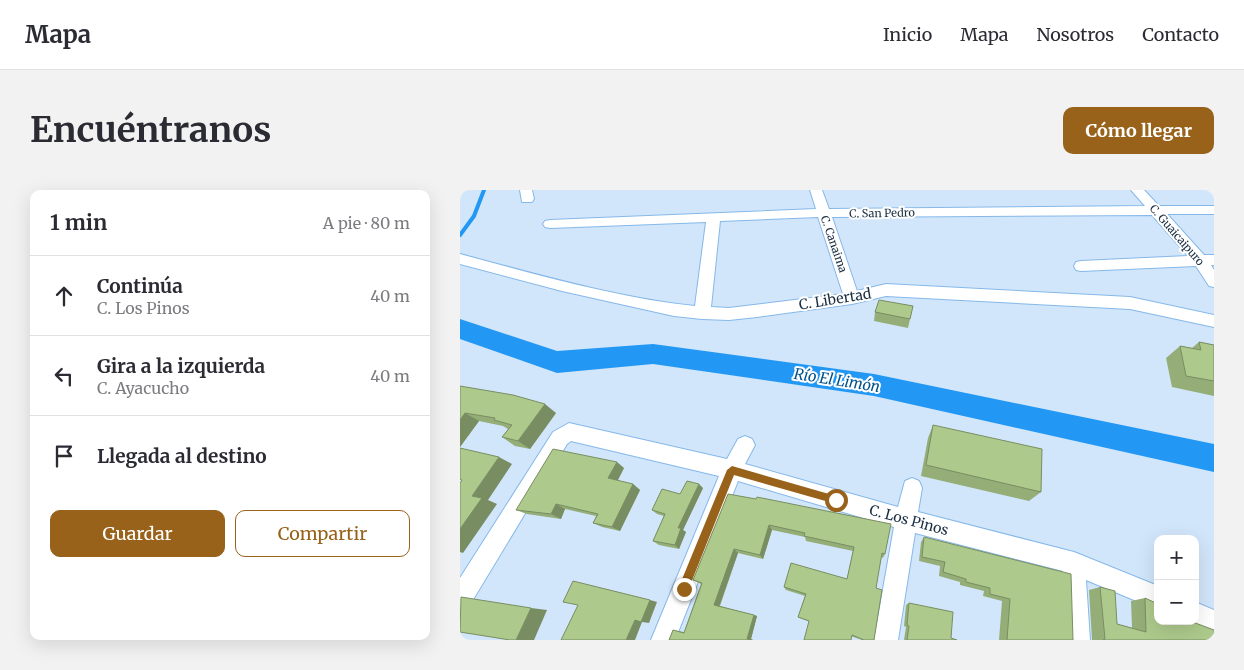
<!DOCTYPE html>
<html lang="es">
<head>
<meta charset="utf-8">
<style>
  :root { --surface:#fff; --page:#f2f2f3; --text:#2b2b33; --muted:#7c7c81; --line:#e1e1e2; --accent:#98621a }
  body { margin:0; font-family:Merriweather,serif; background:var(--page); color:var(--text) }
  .controls { position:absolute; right:15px; bottom:15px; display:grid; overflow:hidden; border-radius:10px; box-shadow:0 5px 20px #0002 }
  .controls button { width:45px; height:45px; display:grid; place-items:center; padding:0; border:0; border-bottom:1px solid var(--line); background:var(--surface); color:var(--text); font:25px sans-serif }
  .stop { position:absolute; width:15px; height:15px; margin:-11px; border:4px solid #98621a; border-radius:50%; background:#fff }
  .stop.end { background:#98621a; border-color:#fff; box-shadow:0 1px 5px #0008 }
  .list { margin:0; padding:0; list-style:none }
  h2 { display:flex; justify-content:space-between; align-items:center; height:65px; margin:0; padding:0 20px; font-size:21px }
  h2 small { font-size:16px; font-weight:400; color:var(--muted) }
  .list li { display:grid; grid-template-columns:32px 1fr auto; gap:15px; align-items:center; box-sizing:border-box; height:80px; padding:0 20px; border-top:1px solid var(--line) }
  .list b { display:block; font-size:19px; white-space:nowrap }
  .list p { margin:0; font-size:16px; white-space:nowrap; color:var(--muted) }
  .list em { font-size:16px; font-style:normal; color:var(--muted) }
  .actions { display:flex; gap:10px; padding:15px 20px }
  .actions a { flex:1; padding:11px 0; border:1px solid var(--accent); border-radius:10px; text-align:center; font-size:18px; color:var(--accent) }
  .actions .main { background:var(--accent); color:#fff }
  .icon { flex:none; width:28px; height:28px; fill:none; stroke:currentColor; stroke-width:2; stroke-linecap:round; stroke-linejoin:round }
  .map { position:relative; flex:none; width:754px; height:450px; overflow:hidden; border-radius:10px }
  header { display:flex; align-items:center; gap:30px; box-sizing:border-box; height:70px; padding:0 25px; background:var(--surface); border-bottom:1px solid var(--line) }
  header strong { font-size:24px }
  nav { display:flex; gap:28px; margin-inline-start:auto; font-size:18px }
  .intro { display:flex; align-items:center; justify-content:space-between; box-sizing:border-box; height:120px; padding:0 30px }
  h1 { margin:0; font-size:35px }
  .button { padding:12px 22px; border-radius:10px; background:var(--accent); color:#fff; font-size:18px; font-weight:700 }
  main { display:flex; gap:30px; padding:0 30px }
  aside { flex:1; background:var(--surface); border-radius:10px; box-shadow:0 5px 20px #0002 }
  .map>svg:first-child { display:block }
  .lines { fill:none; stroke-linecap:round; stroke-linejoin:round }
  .stream { stroke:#2298f4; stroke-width:4 }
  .river { fill:#2298f4; fill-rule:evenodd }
  .minor-casing { stroke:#85b8e9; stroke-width:2 }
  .minor { fill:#fff; fill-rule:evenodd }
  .wall { fill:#95ae78 }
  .shaded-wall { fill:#798d62 }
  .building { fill:#adca8c; stroke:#798d62 }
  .route { fill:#98621a }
  .labels { text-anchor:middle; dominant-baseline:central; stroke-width:4; stroke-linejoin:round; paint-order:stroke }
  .far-street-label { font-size:11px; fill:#192e41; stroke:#fff }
  .street-label { font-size:14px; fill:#192e41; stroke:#fff }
  .water-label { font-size:15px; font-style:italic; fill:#00528d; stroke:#fff }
</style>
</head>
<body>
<header>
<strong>Mapa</strong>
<nav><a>Inicio</a><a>Mapa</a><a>Nosotros</a><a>Contacto</a></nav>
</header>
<div class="intro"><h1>Encuéntranos</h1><a class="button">Cómo llegar</a></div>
<main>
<aside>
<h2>1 min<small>A pie · 80 m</small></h2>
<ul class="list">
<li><svg class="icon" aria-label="ahead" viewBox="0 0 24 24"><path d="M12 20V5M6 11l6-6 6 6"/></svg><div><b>Continúa</b><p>C. Los Pinos</p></div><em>40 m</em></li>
<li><svg class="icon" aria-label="left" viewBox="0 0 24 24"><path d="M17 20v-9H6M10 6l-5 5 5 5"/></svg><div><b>Gira a la izquierda</b><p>C. Ayacucho</p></div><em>40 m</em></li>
<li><svg class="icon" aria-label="arrive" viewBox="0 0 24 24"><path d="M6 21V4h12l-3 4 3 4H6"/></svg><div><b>Llegada al destino</b></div></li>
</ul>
<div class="actions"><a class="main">Guardar</a><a>Compartir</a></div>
</aside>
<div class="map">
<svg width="754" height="450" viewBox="0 0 754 450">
  <rect width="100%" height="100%" fill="#d2e6fb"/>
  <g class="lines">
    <polyline class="stream" points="0,45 14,26 24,0"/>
    <polygon class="river" points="0,129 97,161 193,154 414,184 754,254 754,282 414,206 193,174 97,183 0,149"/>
    <g class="minor-casing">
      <g id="minor">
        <polygon points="60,0 72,0 74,9 72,12 62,12"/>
        <path d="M350 0H362L369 19 685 16 671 0H684L699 16H754V24H707L744 65H754V75H751L754 80V97L749 96 736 76 621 81 616 80 614 76 616 72 621 71 728 66 692 25 372 27 397 101 426 94 670 107 754 125V137L670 119 426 106 392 114 297 127 269 130 242 129 214 126 102 101 0 74V64C75 84 158 108 235 116L246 32 90 38 85 37 83 34 85 31 90 30 356 19ZM358 27 383 104 269 118 251 117 260 31Z"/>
        <polygon points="109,233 267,269 278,249 285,246 292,249 295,255 285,274 438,317 445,291 452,288 459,291 462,298 458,322 614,362 698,396 698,420 626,390 630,450 606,450 603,381 455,343 438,450 414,450 434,337 278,291 215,450 191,450 259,286 111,251 107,254 8,418 0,422 0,388 93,242"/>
        <polygon points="735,412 754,420 754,444 727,432 735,431"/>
      </g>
    </g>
    <use href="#minor" class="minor"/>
  </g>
  <g class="wall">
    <polygon points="453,116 448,138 414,131 415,122"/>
    <polygon points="739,152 754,155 754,206 712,197 706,168 720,156 732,158"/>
    <polygon points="0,196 96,223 70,259 55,256 42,247 48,239 43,236 19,231 0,257"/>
    <polygon points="473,235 581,302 569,311 461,286 468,248"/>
    <polygon points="164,278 157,291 173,294 180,300 160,341 142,337 133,333 136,326 105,319 101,329 67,324 56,320"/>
    <polygon points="243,298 223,340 226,342 219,359 199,355 193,351 204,326 197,324 192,320"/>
    <polygon points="268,304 425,364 423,368 421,367 416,398 414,450 402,450 340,428 338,427 345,406 326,400 324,397 387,389 393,361 346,351 345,347 312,340 303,369 278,363 260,416 297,426 291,449 293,450 209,450 213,440 224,442 241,394 233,390"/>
    <polygon points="464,347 613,450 539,450 542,411 523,406 524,401 500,395 500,392 479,386 480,376 459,371 461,352"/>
    <polygon points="640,397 657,434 672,438 671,411 685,408 698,431 754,450 632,450 629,400"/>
    <polygon points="449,413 491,448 497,450 444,450 446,437 444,436 446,415"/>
  </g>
  <g class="shaded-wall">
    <polygon points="85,214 96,223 70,259 58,251"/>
    <polygon points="5,223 19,231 0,257 0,230"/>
    <polygon points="39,267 52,274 28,310 37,314 3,363 0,362 0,339 12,306"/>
    <polygon points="157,272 164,278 156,294 148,288"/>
    <polygon points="173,294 180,300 160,341 152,337"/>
    <polygon points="239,294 243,298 223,340 226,342 219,359 215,355 218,338"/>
    <polygon points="96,314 105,319 101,329 91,324"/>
    <polygon points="309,335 312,340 303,369 300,365"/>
    <polygon points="274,359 278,363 259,417 254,415"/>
    <polygon points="190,410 197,412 189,433 182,432 175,450 166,450 175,430"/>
    <polygon points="71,418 87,420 74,450 56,450"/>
    <polygon points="294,425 297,426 291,449 293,450 290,450 287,449"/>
  </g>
  <g class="building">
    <polygon points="419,110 453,116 450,129 415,122"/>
    <polygon points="739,152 754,155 754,191 726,186 720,156 741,160"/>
    <polygon points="0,196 53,205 85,214 58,251 42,247 52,235 34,230 35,228 5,223 0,230"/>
    <polygon points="473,235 582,259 581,302 466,275"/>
    <polygon points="0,258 39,267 12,306 22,308 0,339 0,293 2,290 0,289"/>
    <polygon points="93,259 157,272 148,288 173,294 152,337 133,333 138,324 96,314 91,324 56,320"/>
    <polygon points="227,291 239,294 218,338 221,338 215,355 193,351 205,324 192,320 202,299 220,304"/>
    <polygon points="268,304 296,309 297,307 431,334 425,364 422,363 416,398 422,400 414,450 404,450 392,445 391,450 344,450 349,431 338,427 346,404 324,397 331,373 387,389 394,357 344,346 345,343 309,335 300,365 274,359 254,415 294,425 287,449 290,450 209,450 213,440 224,443 242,393 233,390"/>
    <polygon points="464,347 611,384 613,450 547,450 550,409 530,404 530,398 506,392 506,389 483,382 485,372 462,367"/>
    <polygon points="113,391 190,410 181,432 175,430 166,450 101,450 118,415 103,412"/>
    <polygon points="640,397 655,401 657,434 686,442 685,408 698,414 698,431 730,431 754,440 754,450 643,450 645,449"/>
    <polygon points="1,407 71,418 56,450 50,450 0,442"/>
    <polygon points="449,413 493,422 491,448 497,450 447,450 449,436 447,435"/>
  </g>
  <polygon class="route" points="272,276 376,306 381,310 376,314 274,285 227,403 224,404 218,399 267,280"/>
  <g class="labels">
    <g class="far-street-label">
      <text transform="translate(422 23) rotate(-1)">C. San Pedro</text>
      <text transform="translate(717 45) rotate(49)">C. Guaicaipuro</text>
      <text transform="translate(374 54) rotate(71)">C. Canaima</text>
    </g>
    <g class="street-label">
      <text transform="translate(375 109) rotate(-9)">C. Libertad</text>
      <text transform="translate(449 330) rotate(15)">C. Los Pinos</text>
    </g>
    <g class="water-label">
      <text transform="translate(377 190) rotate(9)">Río El Limón</text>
    </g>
  </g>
</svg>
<div class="controls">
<button>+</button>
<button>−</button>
</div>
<div class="stop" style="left:376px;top:310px"></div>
<div class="stop end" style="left:224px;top:399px"></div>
</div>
</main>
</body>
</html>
